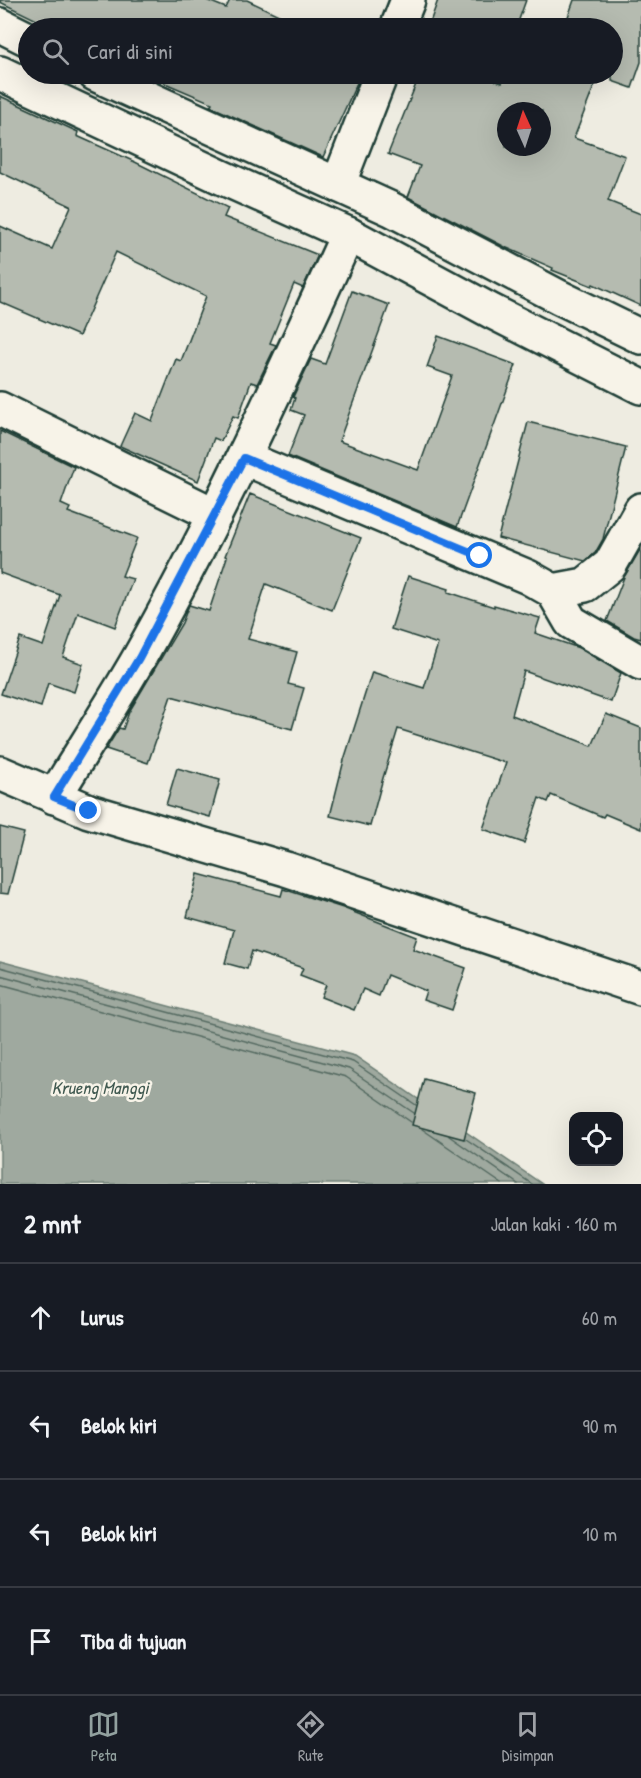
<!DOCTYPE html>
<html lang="id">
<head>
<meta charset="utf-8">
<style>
  :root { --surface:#171b24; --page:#20242c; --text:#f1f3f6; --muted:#9ea1a6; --line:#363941; --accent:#92a19f }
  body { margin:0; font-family:"Patrick Hand",sans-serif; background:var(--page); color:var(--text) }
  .controls { position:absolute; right:18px; bottom:18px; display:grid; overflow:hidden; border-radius:12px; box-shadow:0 6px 24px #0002 }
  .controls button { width:54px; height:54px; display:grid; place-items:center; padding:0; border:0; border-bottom:2px solid var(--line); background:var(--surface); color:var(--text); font:30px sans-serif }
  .compass { position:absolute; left:497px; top:102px; width:54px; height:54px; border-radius:50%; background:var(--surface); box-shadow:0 6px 24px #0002; rotate:357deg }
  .stop { position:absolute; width:18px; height:18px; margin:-14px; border:4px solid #1a73e8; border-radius:50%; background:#fff }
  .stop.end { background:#1a73e8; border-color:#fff; box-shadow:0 2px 6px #0008 }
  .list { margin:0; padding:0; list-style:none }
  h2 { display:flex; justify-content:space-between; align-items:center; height:78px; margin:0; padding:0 24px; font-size:26px }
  h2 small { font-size:20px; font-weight:400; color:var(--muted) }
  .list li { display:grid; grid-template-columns:39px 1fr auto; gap:18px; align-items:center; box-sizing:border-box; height:108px; padding:0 24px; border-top:2px solid var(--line) }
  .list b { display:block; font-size:22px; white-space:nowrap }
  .list em { font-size:20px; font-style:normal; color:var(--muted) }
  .icon { flex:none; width:33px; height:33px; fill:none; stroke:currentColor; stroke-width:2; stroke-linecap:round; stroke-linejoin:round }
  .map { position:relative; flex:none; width:641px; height:1184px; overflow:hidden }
  .search { position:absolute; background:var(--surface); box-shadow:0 6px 24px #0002; left:18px; right:18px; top:18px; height:66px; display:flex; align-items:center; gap:15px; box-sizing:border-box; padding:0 21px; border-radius:33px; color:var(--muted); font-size:22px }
  .sheet { height:510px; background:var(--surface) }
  nav { display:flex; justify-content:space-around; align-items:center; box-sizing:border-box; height:84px; border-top:2px solid var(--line); background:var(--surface); font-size:16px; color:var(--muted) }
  nav a { display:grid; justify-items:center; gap:3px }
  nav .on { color:var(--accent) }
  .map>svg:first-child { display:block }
  .water { fill:#9fa99f; stroke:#6c7e74; stroke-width:1.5 }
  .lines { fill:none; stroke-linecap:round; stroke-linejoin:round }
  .shore { stroke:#52685f; stroke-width:1.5 }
  .building { fill:#b5bbb0; stroke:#1f3d34; stroke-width:1.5; fill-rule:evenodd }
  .street-casing { stroke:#1f3d34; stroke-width:38 }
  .secondary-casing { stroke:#1f3d34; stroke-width:38 }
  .highway-casing { stroke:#1f3d34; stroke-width:38 }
  .street { stroke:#f7f3e8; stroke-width:33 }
  .secondary { stroke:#f7f3e8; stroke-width:33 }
  .highway { stroke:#f7f3e8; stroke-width:33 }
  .route { stroke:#1a73e8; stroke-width:8 }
  .labels { text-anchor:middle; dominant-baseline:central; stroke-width:5; stroke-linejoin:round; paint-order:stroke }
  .water-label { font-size:18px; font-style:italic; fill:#3f584f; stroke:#f7f3e8 }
</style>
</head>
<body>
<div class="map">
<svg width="641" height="1184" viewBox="0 0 641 1184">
  <rect width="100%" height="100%" fill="#eeece1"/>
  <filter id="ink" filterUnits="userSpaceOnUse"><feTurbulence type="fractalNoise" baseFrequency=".0167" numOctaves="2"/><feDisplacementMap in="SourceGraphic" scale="12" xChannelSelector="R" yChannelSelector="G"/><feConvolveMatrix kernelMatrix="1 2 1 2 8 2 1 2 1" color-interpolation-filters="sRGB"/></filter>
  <g filter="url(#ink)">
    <polygon class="water" points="0,961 355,1056 542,1184 0,1184"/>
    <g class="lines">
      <g class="shore">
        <polyline points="0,967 353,1062 416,1105"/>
        <polyline points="0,975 349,1069 414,1113"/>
        <polyline points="0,984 346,1077 411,1122"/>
        <polyline points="422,1129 502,1184"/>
        <polyline points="449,1136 518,1184"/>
        <polyline points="466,1139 532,1184"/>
      </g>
    </g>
    <g class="building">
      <polygon points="0,0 206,0 226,8 230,0 247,0 306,28 43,28 36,22 37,20 0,2"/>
      <polygon points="438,0 526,0 516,28 428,28"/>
      <polygon points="574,0 641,0 641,62 632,88 612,81 612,28 564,28"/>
      <polygon points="144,74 361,74 323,157 210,106 212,103"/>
      <path d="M420 74H478L502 83 504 74H599L574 138 625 156 608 201 641 214V306L593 284 592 286 552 270 553 268 507 248 408 197 420 166 388 154ZM506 111H542V147H506Z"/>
      <polygon points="0,96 78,132 77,136 135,162 228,208 224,217 318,255 303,288 294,284 270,343 276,345 257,384 251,382 238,418 233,416 221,441 214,438 198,481 120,446 135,413 152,421 176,359 181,361 206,296 116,252 79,336 0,302 0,226 52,249 71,206 0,172"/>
      <polygon points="352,291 389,305 339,441 418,470 452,376 427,367 438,336 516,365 457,527 288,456 304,415 291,410 295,398 293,397 311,359 325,364"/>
      <polygon points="528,422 626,447 603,539 595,553 585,561 498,538"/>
      <polygon points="0,431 74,467 61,504 70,508 68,512 137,538 122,576 133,579 115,627 78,613 63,657 83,664 74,692 48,683 41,707 1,694 20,638 43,646 60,595 0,573"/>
      <polygon points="250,494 361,538 332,610 266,584 248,639 297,652 288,684 304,688 292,729 171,696 148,763 106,749 119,728 123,729 129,712 182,623 189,605 209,611 227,557 225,556"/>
      <polygon points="641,548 641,639 634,637 607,621 624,577"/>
      <polygon points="408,576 449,589 448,592 494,607 494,605 540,618 535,633 579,648 621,673 611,702 524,671 512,715 592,746 606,714 641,728 641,829 605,814 603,817 551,795 548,802 539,798 524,843 483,829 506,763 398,729 383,778 370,826 330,816 344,760 372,672 424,688 438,644 391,629"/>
      <polygon points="177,768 220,780 210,817 166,805"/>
      <polygon points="0,827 24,833 8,894 0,893"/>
      <polygon points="198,874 281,896 283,889 343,908 417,937 413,949 466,968 452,1010 423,1000 426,991 387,975 379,996 363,989 354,1010 321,997 326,985 300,975 303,968 252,951 247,969 225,963 234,930 187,917"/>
      <polygon points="424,1079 476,1093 464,1139 412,1125"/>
    </g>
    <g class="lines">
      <g class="street-casing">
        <g id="street">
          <polyline points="0,409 215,515"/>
          <polyline points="244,458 528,577 553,591 571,622 641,663"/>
          <polyline points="553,591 585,585 610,565 641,510"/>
          <polyline points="0,773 89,811 286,869 641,988"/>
          <path d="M54 797C82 751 112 705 139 658 217 520 282 377 348 234"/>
        </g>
      </g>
      <g class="secondary-casing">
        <g id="secondary">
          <polyline points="397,28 408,0"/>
          <polyline points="338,185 381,74"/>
        </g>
      </g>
      <g class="highway-casing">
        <g id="highway">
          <polyline points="0,25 28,39"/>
          <polyline points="0,73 221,177 348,234 491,311 641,387"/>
          <polyline points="95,74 391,209 559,297 641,337"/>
        </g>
      </g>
      <use href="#street" class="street"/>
      <use href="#secondary" class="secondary"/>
      <use href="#highway" class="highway"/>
    </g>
  </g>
  <g class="lines" filter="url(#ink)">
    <polyline class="route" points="89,811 54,797 139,658 244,458 480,556"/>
  </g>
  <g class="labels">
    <g class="water-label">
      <text x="100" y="1087">Krueng Manggi</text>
    </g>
  </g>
</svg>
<div class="controls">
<button><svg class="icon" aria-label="locate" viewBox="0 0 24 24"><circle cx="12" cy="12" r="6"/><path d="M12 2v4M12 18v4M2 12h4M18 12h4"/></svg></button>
</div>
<svg class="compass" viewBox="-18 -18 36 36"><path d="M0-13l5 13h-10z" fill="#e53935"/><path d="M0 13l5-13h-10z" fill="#9ea1a6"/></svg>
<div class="stop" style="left:480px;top:556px"></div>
<div class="stop end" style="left:89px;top:811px"></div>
<div class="search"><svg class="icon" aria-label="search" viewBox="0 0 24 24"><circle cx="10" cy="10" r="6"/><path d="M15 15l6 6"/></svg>Cari di sini</div>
</div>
<section class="sheet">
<h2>2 mnt<small>Jalan kaki · 160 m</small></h2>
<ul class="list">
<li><svg class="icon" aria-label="ahead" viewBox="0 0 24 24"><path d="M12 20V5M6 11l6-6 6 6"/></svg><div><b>Lurus</b></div><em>60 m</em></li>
<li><svg class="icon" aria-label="left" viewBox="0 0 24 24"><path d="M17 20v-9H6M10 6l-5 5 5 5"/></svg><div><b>Belok kiri</b></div><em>90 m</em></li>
<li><svg class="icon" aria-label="left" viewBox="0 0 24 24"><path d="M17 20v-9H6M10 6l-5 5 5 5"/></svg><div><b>Belok kiri</b></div><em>10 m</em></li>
<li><svg class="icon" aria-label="arrive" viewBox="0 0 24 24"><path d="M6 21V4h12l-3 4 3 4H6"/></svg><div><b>Tiba di tujuan</b></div></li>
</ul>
</section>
<nav>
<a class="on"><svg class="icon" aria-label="map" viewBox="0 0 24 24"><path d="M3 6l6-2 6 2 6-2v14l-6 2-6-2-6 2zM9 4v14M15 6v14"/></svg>Peta</a>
<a><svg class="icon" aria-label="directions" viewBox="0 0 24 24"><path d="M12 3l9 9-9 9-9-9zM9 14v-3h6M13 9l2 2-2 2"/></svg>Rute</a>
<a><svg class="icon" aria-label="saved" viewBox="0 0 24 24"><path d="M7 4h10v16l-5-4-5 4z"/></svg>Disimpan</a>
</nav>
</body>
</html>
